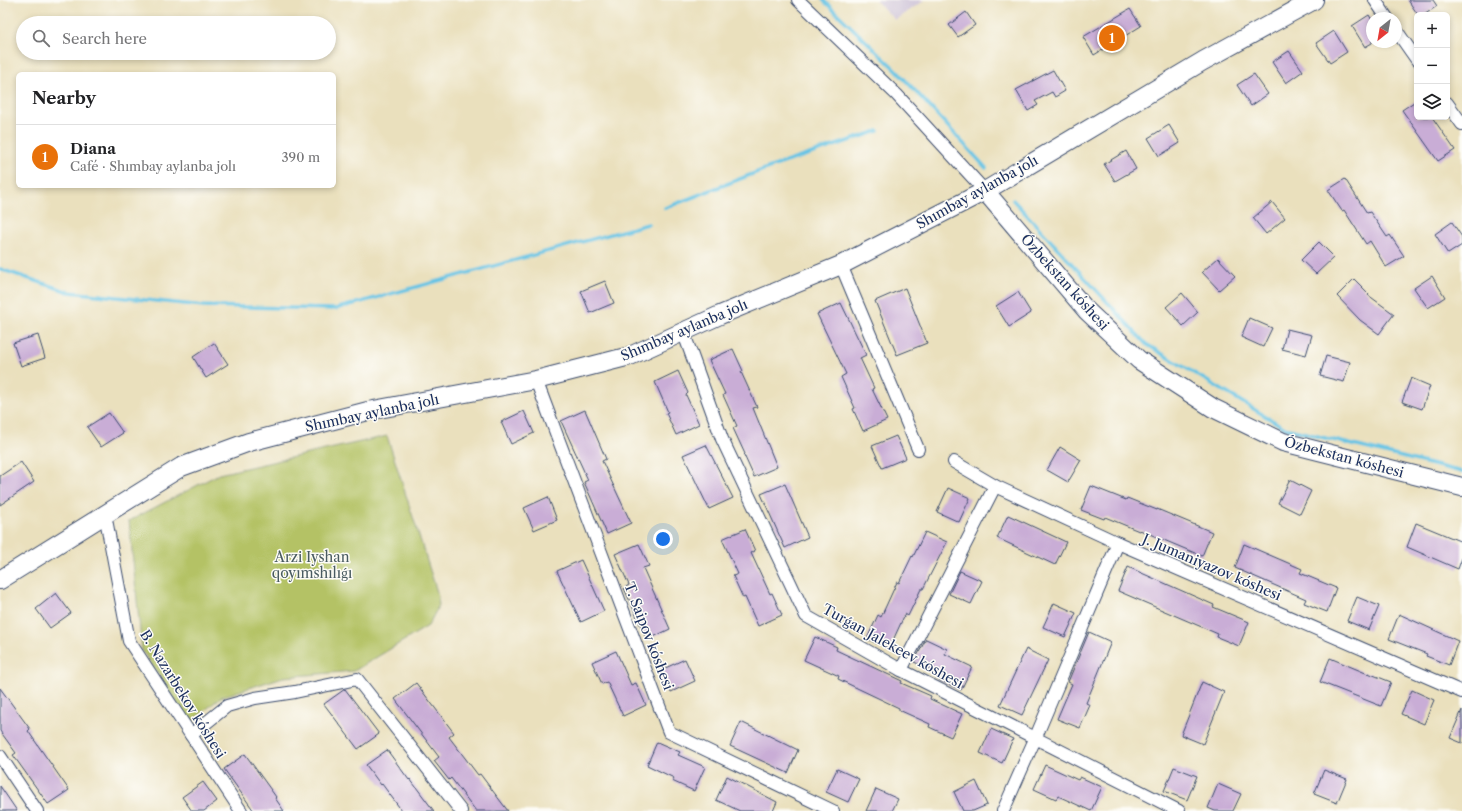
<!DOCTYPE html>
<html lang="en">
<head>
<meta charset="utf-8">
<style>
  :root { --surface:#fff; --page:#f2f2f2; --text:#202124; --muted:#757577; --line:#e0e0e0; --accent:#7c3aed }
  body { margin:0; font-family:"Libre Caslon Text",serif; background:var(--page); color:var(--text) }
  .controls { position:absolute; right:12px; top:12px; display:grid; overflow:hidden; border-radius:6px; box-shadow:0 2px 6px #0003 }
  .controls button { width:36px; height:36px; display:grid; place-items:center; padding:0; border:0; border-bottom:1px solid var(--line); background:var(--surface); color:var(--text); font:20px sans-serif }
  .compass { position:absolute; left:1366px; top:12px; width:36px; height:36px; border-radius:50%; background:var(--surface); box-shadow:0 2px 6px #0003; rotate:211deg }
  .you { position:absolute; left:663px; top:539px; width:14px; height:14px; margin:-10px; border:3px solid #fff; border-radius:50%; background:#1a73e8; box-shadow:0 0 0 6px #1a73e833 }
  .badge { display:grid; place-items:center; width:26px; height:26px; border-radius:50%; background:var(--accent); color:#fff; font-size:13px; font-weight:700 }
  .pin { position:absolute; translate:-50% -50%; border:2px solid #fff; box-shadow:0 1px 4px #0006 }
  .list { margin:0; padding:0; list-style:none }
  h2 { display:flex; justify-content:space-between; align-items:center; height:52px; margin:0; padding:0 16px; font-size:17px }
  h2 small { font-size:13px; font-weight:400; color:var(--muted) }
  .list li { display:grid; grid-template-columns:26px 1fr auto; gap:12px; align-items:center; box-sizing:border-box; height:64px; padding:0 16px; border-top:1px solid var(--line) }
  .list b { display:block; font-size:15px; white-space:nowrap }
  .list p { margin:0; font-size:13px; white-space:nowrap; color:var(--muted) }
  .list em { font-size:13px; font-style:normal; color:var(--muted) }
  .icon { flex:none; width:22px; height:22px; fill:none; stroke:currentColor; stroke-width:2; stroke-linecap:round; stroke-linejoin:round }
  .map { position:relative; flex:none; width:1462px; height:811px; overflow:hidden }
  .search { position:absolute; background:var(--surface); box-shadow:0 2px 6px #0003; left:16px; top:16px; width:320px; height:44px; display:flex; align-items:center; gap:10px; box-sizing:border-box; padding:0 14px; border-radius:22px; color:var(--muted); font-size:15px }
  .panel { position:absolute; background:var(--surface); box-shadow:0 2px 6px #0003; left:16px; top:72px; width:320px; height:116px; border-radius:6px }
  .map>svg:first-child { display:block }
  .industrial { fill:#cbbfd5 }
  .green { fill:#b4c265; stroke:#687862 }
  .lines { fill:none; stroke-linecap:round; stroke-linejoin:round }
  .stream { stroke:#67c4e5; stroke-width:3.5 }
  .building { fill:#c9add6 }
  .street-casing { stroke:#3a4a6c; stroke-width:14 }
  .secondary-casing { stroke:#3a4a6c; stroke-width:20 }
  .street { stroke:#fff; stroke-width:12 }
  .secondary { stroke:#fff; stroke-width:18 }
  .labels { text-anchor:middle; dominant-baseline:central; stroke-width:3; stroke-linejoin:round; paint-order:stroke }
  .street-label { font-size:14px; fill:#1b2f5e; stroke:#fdfcf7 }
  .park-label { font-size:14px; fill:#495b60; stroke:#fdfcf7 }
</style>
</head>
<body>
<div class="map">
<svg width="1462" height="811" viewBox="0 0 1462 811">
  <rect width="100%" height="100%" fill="#fdfcf7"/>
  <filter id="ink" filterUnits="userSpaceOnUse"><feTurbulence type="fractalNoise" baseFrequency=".025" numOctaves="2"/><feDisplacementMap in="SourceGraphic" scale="8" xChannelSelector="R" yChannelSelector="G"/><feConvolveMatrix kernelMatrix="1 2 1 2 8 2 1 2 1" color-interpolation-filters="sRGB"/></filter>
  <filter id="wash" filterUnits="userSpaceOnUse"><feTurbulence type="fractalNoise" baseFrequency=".012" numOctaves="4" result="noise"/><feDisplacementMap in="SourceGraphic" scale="16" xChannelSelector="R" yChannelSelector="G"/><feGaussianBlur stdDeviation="0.9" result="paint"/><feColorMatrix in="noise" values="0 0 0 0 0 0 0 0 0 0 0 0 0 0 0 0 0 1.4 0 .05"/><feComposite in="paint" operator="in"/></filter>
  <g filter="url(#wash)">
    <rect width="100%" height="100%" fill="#eae0bd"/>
    <polygon class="industrial" points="875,0 925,0 895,20"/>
    <polygon class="green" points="387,436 437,592 439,605 428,626 354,671 283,677 221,697 190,723 142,650 129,521 219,474"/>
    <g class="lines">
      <g class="stream">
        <polyline points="823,0 896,70 986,168"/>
        <polyline points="1013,200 1146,344 1285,428 1462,472"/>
        <polyline points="665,208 768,168 878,131"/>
        <polyline points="0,269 69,292 204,306 335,309 648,224"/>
      </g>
    </g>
    <g id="blocks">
      <g class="building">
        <polygon points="1408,0 1433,0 1437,6 1424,15 1418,15"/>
        <polygon points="1130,9 1141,26 1094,55 1083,37"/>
        <polygon points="966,12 975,25 958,37 949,25"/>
        <polygon points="1369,15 1372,20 1372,43 1365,47 1352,26"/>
        <polygon points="1334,31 1347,52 1330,63 1316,43"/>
        <polygon points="1289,51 1303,71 1286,83 1272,62"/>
        <polygon points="1053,70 1065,91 1055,97 1052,92 1035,101 1038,105 1028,111 1016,90"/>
        <polygon points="1254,74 1268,94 1251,106 1237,85"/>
        <polygon points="1417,100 1417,117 1432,117 1455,150 1438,161 1402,110"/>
        <polygon points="1169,125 1180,143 1159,156 1148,138"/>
        <polygon points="1126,151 1136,169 1115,181 1104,164"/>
        <polygon points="1345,179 1367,213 1370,212 1387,237 1390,235 1404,256 1386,267 1370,241 1366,244 1344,210 1342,211 1328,190"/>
        <polygon points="1272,202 1285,218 1266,234 1253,218"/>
        <polygon points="1452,222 1462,237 1462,245 1448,254 1435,234"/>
        <polygon points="1319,242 1334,257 1316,274 1301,260"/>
        <polygon points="1218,258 1235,276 1219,290 1202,272"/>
        <polygon points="1432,276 1445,297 1428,308 1414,288"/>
        <polygon points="1354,279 1369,294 1368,295 1394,314 1379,334 1360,320 1337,296"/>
        <polygon points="605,281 614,303 590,313 581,291"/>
        <polygon points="905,288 927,343 897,355 875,301"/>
        <polygon points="1018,292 1031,313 1009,327 996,306"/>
        <polygon points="1182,293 1198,312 1183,326 1166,307"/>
        <polygon points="841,303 866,355 860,358 874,388 872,389 887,420 863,431 853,409 855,408 841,377 846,374 817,314"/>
        <polygon points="1249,318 1272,328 1263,347 1241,337"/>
        <polygon points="1287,329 1312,335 1306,355 1282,349"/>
        <polygon points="38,335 45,358 21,366 13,343"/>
        <polygon points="214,343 228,364 206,378 193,357"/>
        <polygon points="733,349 743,371 741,372 757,407 753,408 777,467 754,477 744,455 745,454 733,428 737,426 723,395 725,394 709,360"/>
        <polygon points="1326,356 1350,362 1344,382 1320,376"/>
        <polygon points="678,371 688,393 686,395 699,424 676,435 666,413 668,412 655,382"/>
        <polygon points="1411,378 1430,386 1422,409 1402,402"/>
        <polygon points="585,410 606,459 602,461 631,523 607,534 584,482 588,480 561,421"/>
        <polygon points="524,411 534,433 511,444 501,422"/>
        <polygon points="109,413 123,433 101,447 87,427"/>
        <polygon points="896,436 906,458 882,468 872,446"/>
        <polygon points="706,445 733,498 709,509 683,455"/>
        <polygon points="1060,447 1081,460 1068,482 1047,470"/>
        <polygon points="21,462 34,482 0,505 0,476"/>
        <polygon points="1290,480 1311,491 1300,514 1278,503"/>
        <polygon points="785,484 808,537 785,548 761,494"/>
        <polygon points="1091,486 1126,500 1127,498 1157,510 1157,509 1212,532 1202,556 1140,530 1139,531 1105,517 1104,519 1081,510"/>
        <polygon points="948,488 970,498 959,522 937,512"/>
        <polygon points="548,497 557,520 534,530 524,508"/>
        <polygon points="1008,515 1066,542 1055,565 997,538"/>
        <polygon points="1416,523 1462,542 1462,558 1458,569 1407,547"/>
        <polygon points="745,529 755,551 751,553 770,594 772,593 782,615 758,626 745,597 743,598 733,576 738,574 722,539"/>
        <polygon points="925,532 947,542 923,589 921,589 908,616 905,614 889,649 867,639 878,615 881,617 897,582 899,583 912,556 913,557"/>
        <polygon points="639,544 649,566 643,568 670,629 647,640 624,588 629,585 615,554"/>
        <polygon points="1244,544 1302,569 1300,573 1336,588 1327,612 1304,603 1306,599 1235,568"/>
        <polygon points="581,560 604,611 581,622 557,571"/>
        <polygon points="1128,567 1214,605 1213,607 1249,622 1239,646 1217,637 1218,634 1118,591"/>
        <polygon points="960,571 982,581 971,604 949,594"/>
        <polygon points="56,593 71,613 50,628 36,609"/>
        <polygon points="1357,597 1379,606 1369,630 1347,621"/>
        <polygon points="1054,603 1076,613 1065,637 1043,627"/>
        <polygon points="1399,614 1458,641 1449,665 1426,656 1427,654 1389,639"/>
        <polygon points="1089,632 1111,642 1086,703 1090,705 1080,728 1057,719 1072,684 1068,682"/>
        <polygon points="815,637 837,647 836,650 902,681 901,683 931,696 930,699 962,714 951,737 929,727 930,724 899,710 899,708 838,679 839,676 804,660"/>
        <polygon points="926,639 947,649 945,654 972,667 961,690 939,680 941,674 914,662"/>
        <polygon points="1026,649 1048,660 1022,715 1000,705"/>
        <polygon points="616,651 631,685 636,683 646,705 623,716 607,682 602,684 592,662"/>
        <polygon points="1330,658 1368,674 1368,673 1391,682 1381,706 1320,682"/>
        <polygon points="685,659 695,681 671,692 661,670"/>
        <polygon points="1202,682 1224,692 1203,744 1181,735"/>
        <polygon points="416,683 454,733 449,737 478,775 480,774 508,811 476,811 451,778 449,780 434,761 439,757 395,699"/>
        <polygon points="0,688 30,729 28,731 69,790 48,804 13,755 16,753 0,731"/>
        <polygon points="345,689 379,734 358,749 324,704"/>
        <polygon points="1412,690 1434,700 1424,724 1401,714"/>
        <polygon points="1462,710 1462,743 1450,738"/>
        <polygon points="741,722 798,750 788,773 730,746"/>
        <polygon points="991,729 1013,739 1002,763 980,753"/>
        <polygon points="657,742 680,752 678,755 705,767 694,791 672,781 674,778 647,765"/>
        <polygon points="387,750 409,780 410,779 434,811 402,811 382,784 381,785 366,765"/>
        <polygon points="245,754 276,797 275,798 284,811 254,811 224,769"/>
        <polygon points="1045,765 1078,780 1080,777 1102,787 1091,811 1058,796 1056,799 1034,789"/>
        <polygon points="1174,767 1197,776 1187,800 1164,791"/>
        <polygon points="837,769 859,779 848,802 826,792"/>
        <polygon points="1324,770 1347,779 1337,803 1314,794"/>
        <polygon points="727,776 777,802 773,811 740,811 716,800"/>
        <polygon points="976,781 987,805 973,811 963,811 954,792"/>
        <polygon points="203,782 217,801 204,811 192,811 182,797"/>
        <polygon points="1218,784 1241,794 1233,811 1215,811 1208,808"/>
        <polygon points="0,786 17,811 0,811"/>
        <polygon points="876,789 898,799 892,811 866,811"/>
      </g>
    </g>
  </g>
  <g filter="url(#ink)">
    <use href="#blocks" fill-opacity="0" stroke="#3a4a6c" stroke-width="1"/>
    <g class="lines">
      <g class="street-casing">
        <g id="street">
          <polyline points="798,0 897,95 985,191"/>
          <polyline points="1375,0 1387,18"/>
          <polyline points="1396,30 1417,60"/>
          <polyline points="1447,103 1462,124"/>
          <polyline points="841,265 918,449"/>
          <polyline points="683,331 722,439 806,616 901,670 1179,811"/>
          <polyline points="536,380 669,732 833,811"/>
          <polyline points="954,462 995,486 1118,543 1462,692"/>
          <polyline points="105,514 129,641 241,811"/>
          <polyline points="901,670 995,486"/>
          <polyline points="191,735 227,706 255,698 295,692 357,679 461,811"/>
          <polyline points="0,756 37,811"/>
          <polyline points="1003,811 1035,739 1118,543"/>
        </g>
      </g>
      <g class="secondary-casing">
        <g id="secondary">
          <polyline points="985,191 1087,311 1139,360 1213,408 1283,442 1462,487"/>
          <polyline points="0,580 181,467 249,442 368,411 536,380 630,356 720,315 841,265 985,191 1203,61 1314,0"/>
        </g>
      </g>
      <use href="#street" class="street"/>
      <use href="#secondary" class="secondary"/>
    </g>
  </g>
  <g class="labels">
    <g class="street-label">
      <text transform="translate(977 192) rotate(-29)">Shımbay aylanba jolı</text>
      <text transform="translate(1065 282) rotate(48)">Ózbekstan kóshesi</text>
      <text transform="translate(684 330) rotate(-23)">Shımbay aylanba jolı</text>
      <text transform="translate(372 413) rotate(-12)">Shımbay aylanba jolı</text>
      <text transform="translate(1344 457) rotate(15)">Ózbekstan kóshesi</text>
      <text transform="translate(1212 567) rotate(23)">J. Jumaniyazov kóshesi</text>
      <text transform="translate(649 636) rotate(69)">T. Saipov kóshesi</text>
      <text transform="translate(893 646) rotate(29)">Turǵan Jalekeev kóshesi</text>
      <text transform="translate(183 694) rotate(58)">B. Nazarbekov kóshesi</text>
    </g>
    <g class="park-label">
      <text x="312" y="557">Arzi Iyshan<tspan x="312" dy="16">qoyımshılıǵı</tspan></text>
    </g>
  </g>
</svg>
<div class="controls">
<button>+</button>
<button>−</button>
<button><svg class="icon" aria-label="layers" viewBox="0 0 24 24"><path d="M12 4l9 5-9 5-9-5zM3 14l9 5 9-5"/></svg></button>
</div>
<svg class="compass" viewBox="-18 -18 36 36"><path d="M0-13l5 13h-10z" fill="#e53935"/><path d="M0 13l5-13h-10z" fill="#757577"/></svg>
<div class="you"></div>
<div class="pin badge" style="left:1112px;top:38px;background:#e8710a">1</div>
<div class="search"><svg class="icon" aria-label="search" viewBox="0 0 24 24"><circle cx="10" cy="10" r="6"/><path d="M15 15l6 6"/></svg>Search here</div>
<section class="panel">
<h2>Nearby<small></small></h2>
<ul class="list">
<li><span class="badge" style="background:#e8710a">1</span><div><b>Diana</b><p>Café · Shımbay aylanba jolı</p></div><em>390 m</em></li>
</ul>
</section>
</div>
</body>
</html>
